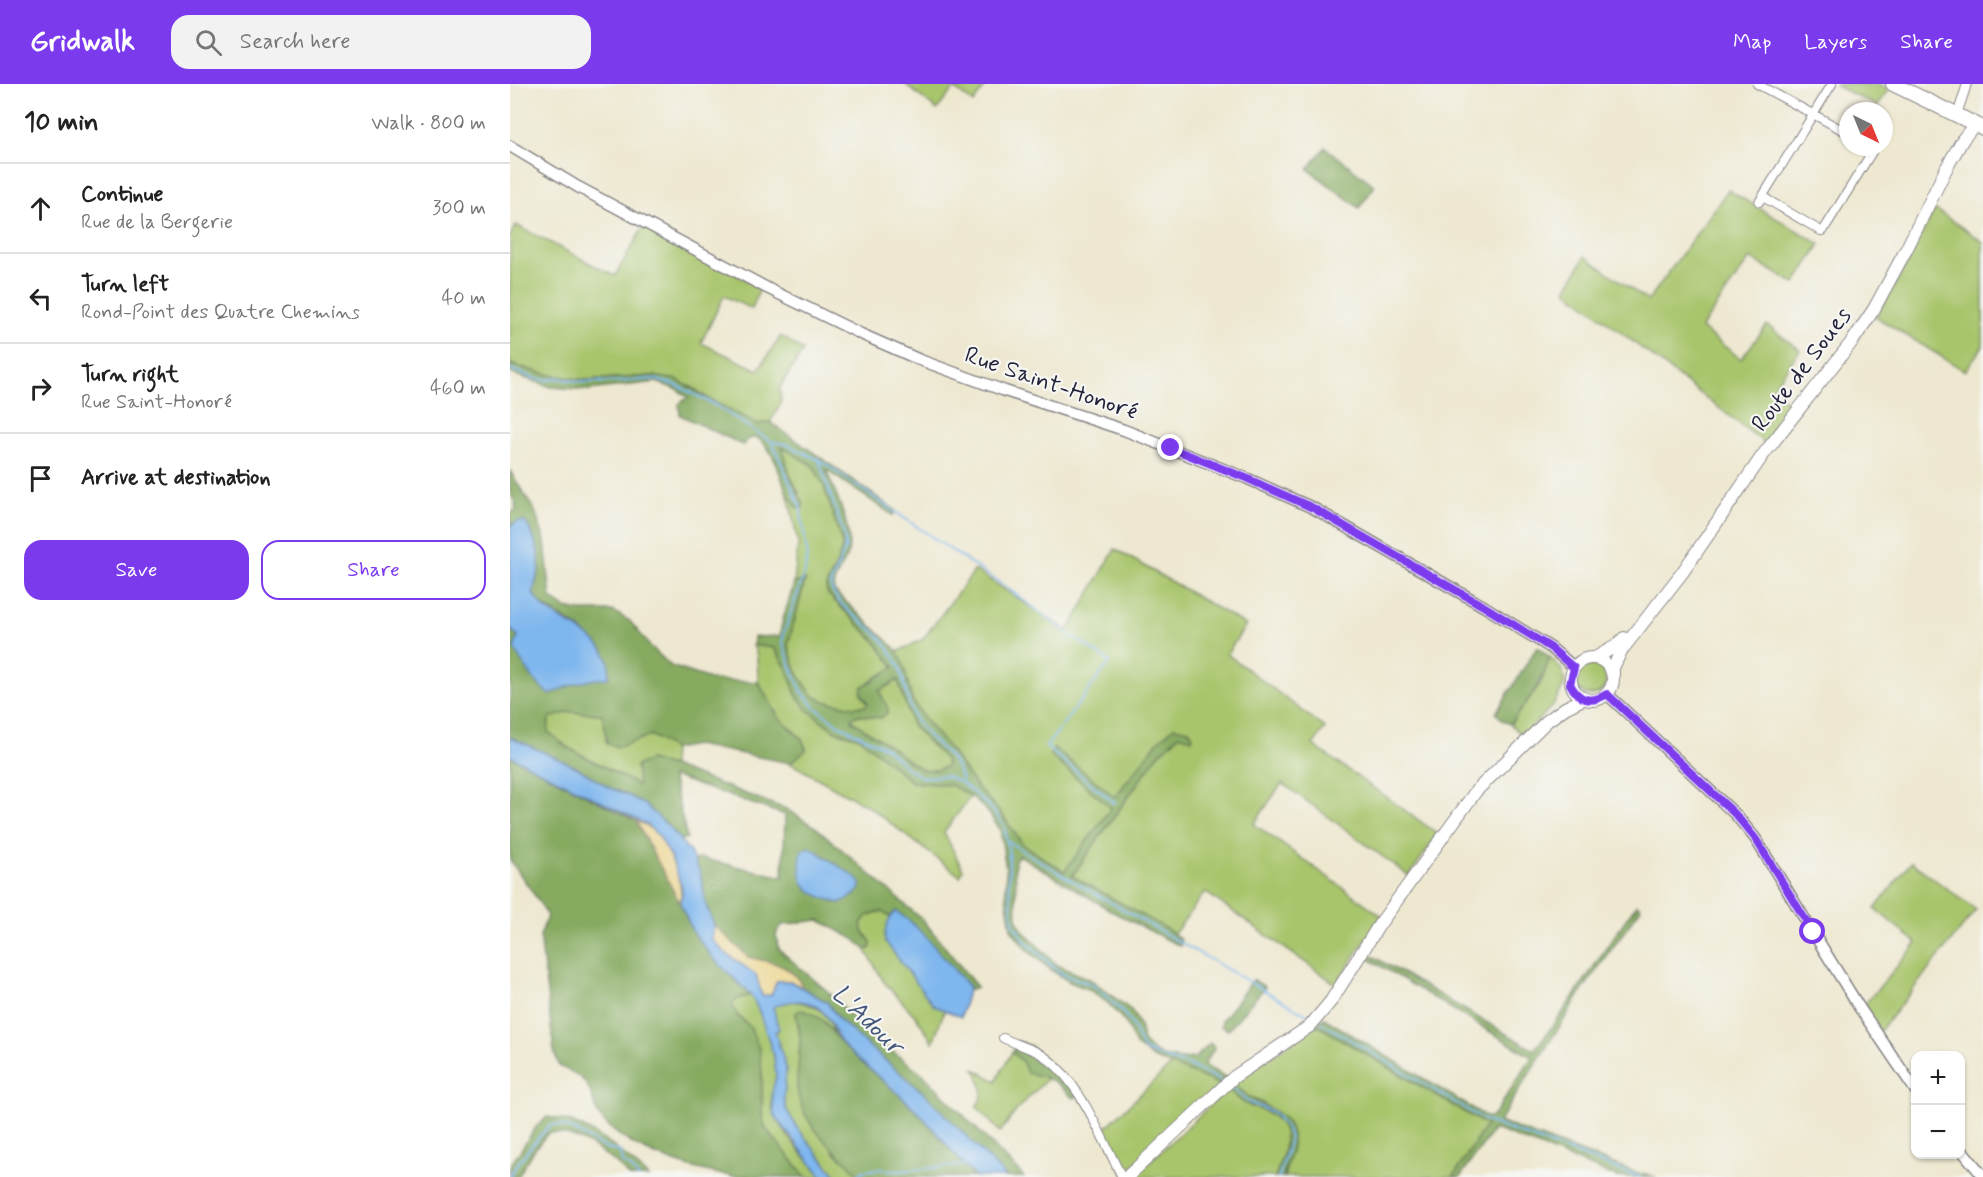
<!DOCTYPE html>
<html lang="en">
<head>
<meta charset="utf-8">
<style>
  :root { --surface:#fff; --page:#f2f2f2; --text:#222; --muted:#767676; --line:#e0e0e0; --accent:#7c3aed }
  body { margin:0; font-family:Mynerve,sans-serif; background:var(--page); color:var(--text) }
  .controls { position:absolute; right:18px; bottom:18px; display:grid; overflow:hidden; border-radius:12px; box-shadow:0 2px 4px #0004 }
  .controls button { width:54px; height:54px; display:grid; place-items:center; padding:0; border:0; border-bottom:2px solid var(--line); background:var(--surface); color:var(--text); font:30px sans-serif }
  .compass { position:absolute; left:1329px; top:18px; width:54px; height:54px; border-radius:50%; background:var(--surface); box-shadow:0 2px 4px #0004; rotate:137deg }
  .stop { position:absolute; width:18px; height:18px; margin:-14px; border:4px solid #7c3aed; border-radius:50%; background:#fff }
  .stop.end { background:#7c3aed; border-color:#fff; box-shadow:0 2px 6px #0008 }
  .list { margin:0; padding:0; list-style:none }
  h2 { display:flex; justify-content:space-between; align-items:center; height:78px; margin:0; padding:0 24px; font-size:26px }
  h2 small { font-size:20px; font-weight:400; color:var(--muted) }
  .list li { display:grid; grid-template-columns:39px 1fr auto; gap:18px; align-items:center; box-sizing:border-box; height:90px; padding:0 24px; border-top:2px solid var(--line) }
  .list b { display:block; font-size:22px; white-space:nowrap }
  .list p { margin:0; font-size:20px; white-space:nowrap; color:var(--muted) }
  .list em { font-size:20px; font-style:normal; color:var(--muted) }
  .actions { display:flex; gap:12px; padding:18px 24px }
  .actions a { flex:1; padding:14px 0; border:2px solid var(--accent); border-radius:18px; text-align:center; font-size:21px; color:var(--accent) }
  .actions .main { background:var(--accent); color:#fff }
  .icon { flex:none; width:33px; height:33px; fill:none; stroke:currentColor; stroke-width:2; stroke-linecap:round; stroke-linejoin:round }
  .map { position:relative; flex:none; width:1473px; height:1093px; overflow:hidden }
  header { display:flex; align-items:center; gap:36px; box-sizing:border-box; height:84px; padding:0 30px; background:var(--accent); color:#fff }
  header strong { font-size:28px }
  nav { display:flex; gap:33px; margin-inline-start:auto; font-size:21px }
  .search { width:420px; height:54px; background:var(--page); display:flex; align-items:center; gap:15px; box-sizing:border-box; padding:0 21px; border-radius:18px; color:var(--muted); font-size:22px }
  main { display:flex }
  aside { flex:1; background:var(--surface) }
  .map>svg:first-child { display:block }
  .green { fill:#a8c56c; stroke:#657454; stroke-width:1.5 }
  .forest { fill:#86aa60; stroke:#54664e; stroke-width:1.5; fill-rule:evenodd }
  .sand { fill:#eeda9e; stroke:#887e6c; stroke-width:1.5 }
  .water { fill:#7eb6ee; stroke:#506c94; stroke-width:1.5 }
  .lines { fill:none; stroke-linecap:round; stroke-linejoin:round }
  .stream { stroke:#7eb6ee; stroke-width:2 }
  .minor-casing { stroke:#888586; stroke-width:10 }
  .tertiary-casing { stroke:#888586; stroke-width:13 }
  .secondary-casing { stroke:#888586; stroke-width:14 }
  .primary-casing { stroke:#888586; stroke-width:16 }
  .minor { stroke:#fff; stroke-width:8 }
  .tertiary { stroke:#fff; stroke-width:10 }
  .secondary { stroke:#fff; stroke-width:12 }
  .primary { stroke:#fff; stroke-width:14 }
  .route { stroke:#7c3aed; stroke-width:8 }
  .labels { text-anchor:middle; dominant-baseline:central; stroke-width:4.5; stroke-linejoin:round; paint-order:stroke }
  .street-label { font-size:24px; fill:#22223b; stroke:#f6f6f2 }
  .water-label { font-size:26px; font-style:italic; fill:#42567a; stroke:#f6f6f2 }
</style>
</head>
<body>
<header>
<strong>Gridwalk</strong>
<div class="search"><svg class="icon" aria-label="search" viewBox="0 0 24 24"><circle cx="10" cy="10" r="6"/><path d="M15 15l6 6"/></svg>Search here</div>
<nav><a>Map</a><a>Layers</a><a>Share</a></nav>
</header>
<main>
<aside>
<h2>10 min<small>Walk · 800 m</small></h2>
<ul class="list">
<li><svg class="icon" aria-label="ahead" viewBox="0 0 24 24"><path d="M12 20V5M6 11l6-6 6 6"/></svg><div><b>Continue</b><p>Rue de la Bergerie</p></div><em>300 m</em></li>
<li><svg class="icon" aria-label="left" viewBox="0 0 24 24"><path d="M17 20v-9H6M10 6l-5 5 5 5"/></svg><div><b>Turn left</b><p>Rond-Point des Quatre Chemins</p></div><em>40 m</em></li>
<li><svg class="icon" aria-label="right" viewBox="0 0 24 24"><path d="M7 20v-9h11M14 6l5 5-5 5"/></svg><div><b>Turn right</b><p>Rue Saint-Honoré</p></div><em>460 m</em></li>
<li><svg class="icon" aria-label="arrive" viewBox="0 0 24 24"><path d="M6 21V4h12l-3 4 3 4H6"/></svg><div><b>Arrive at destination</b></div></li>
</ul>
<div class="actions"><a class="main">Save</a><a>Share</a></div>
</aside>
<div class="map">
<svg width="1473" height="1093" viewBox="0 0 1473 1093">
  <rect width="100%" height="100%" fill="#f6f6f2"/>
  <filter id="ink" filterUnits="userSpaceOnUse"><feTurbulence type="fractalNoise" baseFrequency=".0167" numOctaves="2"/><feDisplacementMap in="SourceGraphic" scale="12" xChannelSelector="R" yChannelSelector="G"/><feConvolveMatrix kernelMatrix="1 2 1 2 8 2 1 2 1" color-interpolation-filters="sRGB"/></filter>
  <filter id="wash" filterUnits="userSpaceOnUse"><feTurbulence type="fractalNoise" baseFrequency=".008" numOctaves="4" result="noise"/><feDisplacementMap in="SourceGraphic" scale="24" xChannelSelector="R" yChannelSelector="G"/><feGaussianBlur stdDeviation="1.35" result="paint"/><feColorMatrix in="noise" values="0 0 0 0 0 0 0 0 0 0 0 0 0 0 0 0 0 1.4 0 .05"/><feComposite in="paint" operator="in"/></filter>
  <g filter="url(#wash)">
    <rect width="100%" height="100%" fill="#eee8d0"/>
    <g class="green">
      <polygon points="395,0 477,0 463,19 444,4 427,26"/>
      <polygon points="1326,0 1369,0 1379,5 1368,22 1325,2"/>
      <polygon points="1218,106 1310,160 1285,200 1240,174 1191,244 1231,275 1257,241 1290,266 1262,305 1285,324 1257,361 1056,206 1075,172 1138,217"/>
      <polygon points="1425,125 1473,158 1473,262 1455,287 1366,233 1398,178"/>
      <polygon points="135,140 250,204 242,225 214,212 191,259 248,286 271,252 293,267 270,303 271,320 260,338 248,340 202,317 182,303 144,292 75,296 39,291 0,280 0,152 6,141 105,192"/>
      <polygon points="272,362 303,382 314,402 333,462 326,482 316,502 318,510 365,557 384,583 360,597 351,609 358,620 355,622 344,623 313,617 302,611 286,587 278,561 295,497 284,499 288,459 279,415 289,408 280,392"/>
      <polygon points="605,465 736,541 717,570 815,644 803,661 928,750 899,792 772,699 744,740 872,832 826,900 695,808 664,850 562,792 647,672 670,651 664,644 648,657 605,713 544,665 541,672 602,724 555,788 513,761 490,728 465,701 441,667 425,650 402,616 392,576 387,568 413,555 465,486 558,547"/>
      <polygon points="243,561 264,564 276,583 286,611 297,625 325,647 350,654 402,698 441,701 461,712 434,748 453,786 450,792 359,723 280,679 296,665 292,655 269,634 248,598 247,572"/>
      <polygon points="1040,573 1052,586 1055,600 1043,621 1013,652 1000,640 1031,599"/>
      <circle cx="1081" cy="596" r="15"/>
      <polygon points="388,596 402,641 435,675 438,682 427,686 414,686 401,679 383,664 342,637 342,634 349,631 371,634 374,616 369,607"/>
      <polygon points="59,628 93,630 97,660 109,663 141,651 163,665 162,682 139,676 129,702 57,663 38,648 39,634"/>
      <polygon points="1401,778 1466,826 1370,947 1354,921 1407,859 1365,825"/>
      <polygon points="372,827 380,833 375,849 375,857 424,921 435,925 423,958 407,934 374,898 355,865 360,865 361,858 353,847 351,839 357,832"/>
      <path d="M241 911C253 934 265 963 266 990 266 1000 260 1011 262 1022 264 1040 299 1077 312 1093H296L255 1044 252 1031V988L240 943 227 931 222 921 227 915Z"/>
      <path d="M281 917C303 919 318 926 324 948L313 937 286 929 290 954 289 973 324 1068 338 1079 351 1093H327L288 1045 276 1025 274 1014 276 984 265 947 268 946 263 922Z"/>
      <polygon points="807,941 977,1041 943,1093 774,1093 782,1062 779,1044 753,1019 738,1013 723,999"/>
      <path d="M502 968 512 977 518 989 538 994 510 1022 490 1048 466 1022C477 1011 471 998 465 985L486 997Z"/>
      <polygon points="661,981 710,1000 614,1090 593,1046"/>
      <path d="M718 1005C724 1010 730 1017 736 1020 742 1023 749 1024 754 1027 786 1042 775 1067 765 1093H623Z"/>
    </g>
    <g class="forest">
      <polygon points="815,63 865,102 849,124 798,85"/>
      <path d="M0 280 39 291 75 296 144 292 168 296 202 317 248 340 260 338 385 426 383 431 316 386C325 408 343 444 338 468 336 482 321 492 324 507L378 557 387 567 392 576 402 616 414 634 441 667 465 701 490 728 513 761 554 788 601 724 541 672 544 664 605 713 648 657 664 643 679 646 683 652 682 655 669 651 647 672 562 792 657 845 671 856 670 862 605 829 509 771 505 776 507 836 513 847 547 881 581 896 622 927 631 944 633 957 643 967 652 972 671 975 685 974 700 959 705 964 695 978 697 983 717 994 710 1000 643 974 626 961 615 938 598 919 578 905 560 898 541 886 516 865 501 845 496 810V785L490 745 476 726 461 712 441 701 402 698 350 654 325 647 297 625 286 611 276 583 264 564 243 561 244 553 270 552C271 534 280 517 284 499L295 496 278 561 286 587 302 611 313 617 344 623 355 622 358 619 351 609 352 603 384 583 365 557 318 510 316 502 326 482 333 462 314 402 303 382 272 363 280 392 293 419V424H287L282 415H279C271 395 265 364 246 353L237 356 233 361 170 331 169 320 178 313 166 305 146 298 79 306 41 303 0 289ZM388 596 402 641 435 675 437 682 427 686H414L401 679 383 664 342 637V634L349 631 371 634 377 629 378 624 369 607Z"/>
      <path d="M0 387 25 427 35 457 41 514 55 524 70 527H103L120 537 140 562 161 582 203 596 248 598 269 634 292 655 296 666 280 679 186 661 163 665 141 651 109 663 97 660 92 630 59 628 39 634 38 648 57 663 128 701 126 682 139 676 162 682 276 725 307 744 414 837 467 903 458 906 455 898C430 875 414 846 386 827L380 833 372 827 357 832 351 839 353 847 361 858 360 865H355L344 855 309 836 272 841 266 850 268 863 273 869 323 912 355 947 413 990 514 1093H496L416 1011 349 954 328 934 317 918 293 904 287 893 275 884 264 879 238 873 204 841 196 821 190 789 184 777 190 774 273 793 275 731 162 692 177 754 171 756 159 742 121 713 98 703 66 683 0 653V544L8 553V557L50 605 80 595 98 594 97 573 86 559 66 542 33 522 23 510 29 485 2 440 0 442V431L6 425 5 418 0 409Z"/>
      <path d="M1027 563 1040 573C1032 600 1016 619 1000 640L993 637 986 629Z"/>
      <path d="M0 672 126 737 171 821 183 848 204 875 241 911 227 915 222 921 227 931 240 943 249 964 252 988V1031L255 1044 296 1093C272 1093 245 1093 222 1092 182 1086 116 1067 90 1033 84 1024 83 1012 78 1003 73 992 59 987 49 982L44 967 30 852 37 832 28 816 0 776Z"/>
      <path d="M1127 820 1131 824 1074 904 989 1038 1128 1089 1146 1093H1107L987 1046H983L950 1093H943L976 1041 807 941 814 934 978 1034 984 1031 1022 973 854 872 856 868 1024 966C1062 920 1091 868 1127 820Z"/>
      <polygon points="743,896 755,903 718,946 711,942 712,936"/>
      <path d="M290 926C315 930 320 948 335 963 358 986 385 1005 407 1028 428 1048 445 1073 466 1093H351C326 1066 287 1040 287 999 287 985 290 971 290 957 290 948 288 938 286 929Z"/>
      <path d="M508 958 521 962 571 1010 564 1014C556 1010 553 1003 545 998 537 993 527 992 517 989L512 977 502 968Z"/>
      <path d="M723 999C728 1003 732 1008 737 1012 756 1026 786 1029 782 1061 781 1072 774 1082 774 1093H765C775 1067 786 1042 755 1027 749 1024 742 1023 737 1020 730 1017 724 1010 718 1005Z"/>
      <path d="M37 1033C45 1034 54 1035 61 1038 90 1049 116 1072 139 1093H120C101 1072 67 1047 38 1049L21 1070 8 1093H0V1082L26 1043Z"/>
    </g>
    <g class="sand">
      <path d="M126 737C157 747 173 791 171 821Z"/>
      <polygon points="204,841 238,873 264,879 275,884 287,893 293,904 280,897 267,897 261,911 252,912 246,891 213,867 202,855"/>
    </g>
    <g class="water">
      <path d="M9 437 15 438C24 451 31 469 29 485 27 494 24 502 23 510 26 514 29 518 32 522 52 541 108 555 98 594 77 595 58 601 39 611 24 597 13 582 4 564L8 553 0 544V442Z"/>
      <path d="M0 653 66 683 98 703 121 713 135 721 159 743 180 768 190 789 196 821 204 841 202 855 213 867 246 891 252 912 261 911 267 897H280L317 918 328 934 349 954 416 1011 496 1093H466C445 1073 428 1049 408 1028 385 1005 359 986 336 964 323 951 322 932 307 923 294 914 276 917 263 923L269 946 265 947 276 984 274 1014 276 1025 288 1045 327 1093H312L264 1031 262 1009 266 992 264 972 249 927 241 911 204 875 183 848 171 821 172 803 161 774 149 752 136 740 0 672Z"/>
      <path d="M300 763 344 792 351 799C350 810 339 815 329 819 297 810 285 801 292 766Z"/>
      <path d="M386 827 401 838 417 854 459 903 451 933 424 922 375 857C374 846 378 835 386 827Z"/>
    </g>
    <g class="lines">
      <g class="stream">
        <polyline points="0,285 26,295 38,296 47,294 71,298 105,298 143,295 166,301 205,321 262,358 290,422 297,469 295,488 273,551 273,560 282,585 292,608 305,623 327,640 376,664 397,684 412,693 436,692 452,699 481,724 494,742 499,769 499,800 503,840 515,857 550,889 583,901 609,924 620,937 633,965 647,972 678,981 710,996"/>
        <path d="M263 358 276 360 309 376 335 454V465L320 501C328 526 358 538 373 557 378 564 385 573 388 580 396 600 397 624 409 641 423 661 449 673 452 699"/>
        <polyline points="309,376 500,506 560,551 600,578 536,663 605,719"/>
        <polyline points="497,757 551,790 799,932"/>
        <polyline points="812,939 976,1037 1130,1093"/>
        <polyline points="722,1004 740,1019 763,1028 777,1045 780,1054 769,1093"/>
        <path d="M0 1092C11 1073 25 1057 40 1041 67 1038 85 1067 110 1067L112 1079 121 1084 128 1093"/>
        <polyline points="346,1093 353,1087 367,1085 390,1087 455,1081"/>
      </g>
    </g>
  </g>
  <g filter="url(#ink)">
    <g class="lines">
      <g class="minor-casing">
        <g id="minor">
          <polyline points="1247,0 1338,49"/>
          <polyline points="1447,31 1457,0"/>
          <polyline points="1253,113 1311,147 1313,147 1362,68 1361,63"/>
          <polyline points="1249,118 1322,0"/>
          <path d="M493 954C504 959 516 963 527 968 568 990 591 1053 612 1093"/>
        </g>
      </g>
      <g class="tertiary-casing">
        <g id="tertiary">
          <polyline points="0,62 68,103 257,204 351,250 410,276 495,307 614,346 736,394 803,424 975,523 1041,564 1064,583"/>
          <polyline points="1097,610 1225,730 1245,754 1349,923 1406,1007"/>
          <polyline points="1450,1064 1473,1092"/>
        </g>
      </g>
      <g class="secondary-casing">
        <g id="secondary">
          <circle cx="1082" cy="595" r="21"/>
          <polyline points="1085,574 1106,562 1114,554"/>
          <polyline points="1103,593 1103,584 1111,567 1172,489 1253,371 1344,255 1364,225 1396,166 1437,83 1453,55 1465,40"/>
          <polyline points="617,1093 724,993 800,942 821,917 869,841 966,707 1037,637 1055,624 1073,615"/>
        </g>
      </g>
      <g class="primary-casing">
        <polyline id="primary" points="1383,0 1473,44"/>
      </g>
      <use href="#minor" class="minor"/>
      <use href="#tertiary" class="tertiary"/>
      <use href="#secondary" class="secondary"/>
      <use href="#primary" class="primary"/>
    </g>
  </g>
  <g class="lines" filter="url(#ink)">
    <path class="route" d="M661 364 736 394 803 424 975 523 1041 564 1064 584 1060 600C1069 617 1081 620 1097 610L1225 730 1245 754 1303 848"/>
  </g>
  <g class="labels">
    <g class="street-label">
      <text transform="translate(1292 286) rotate(-53)">Route de Soues</text>
      <text transform="translate(541 300) rotate(19)">Rue Saint-Honoré</text>
    </g>
    <g class="water-label">
      <text transform="translate(357 936) rotate(44)">L'Adour</text>
    </g>
  </g>
</svg>
<div class="controls">
<button>+</button>
<button>−</button>
</div>
<svg class="compass" viewBox="-18 -18 36 36"><path d="M0-13l5 13h-10z" fill="#e53935"/><path d="M0 13l5-13h-10z" fill="#767676"/></svg>
<div class="stop" style="left:1303px;top:848px"></div>
<div class="stop end" style="left:661px;top:364px"></div>
</div>
</main>
</body>
</html>
